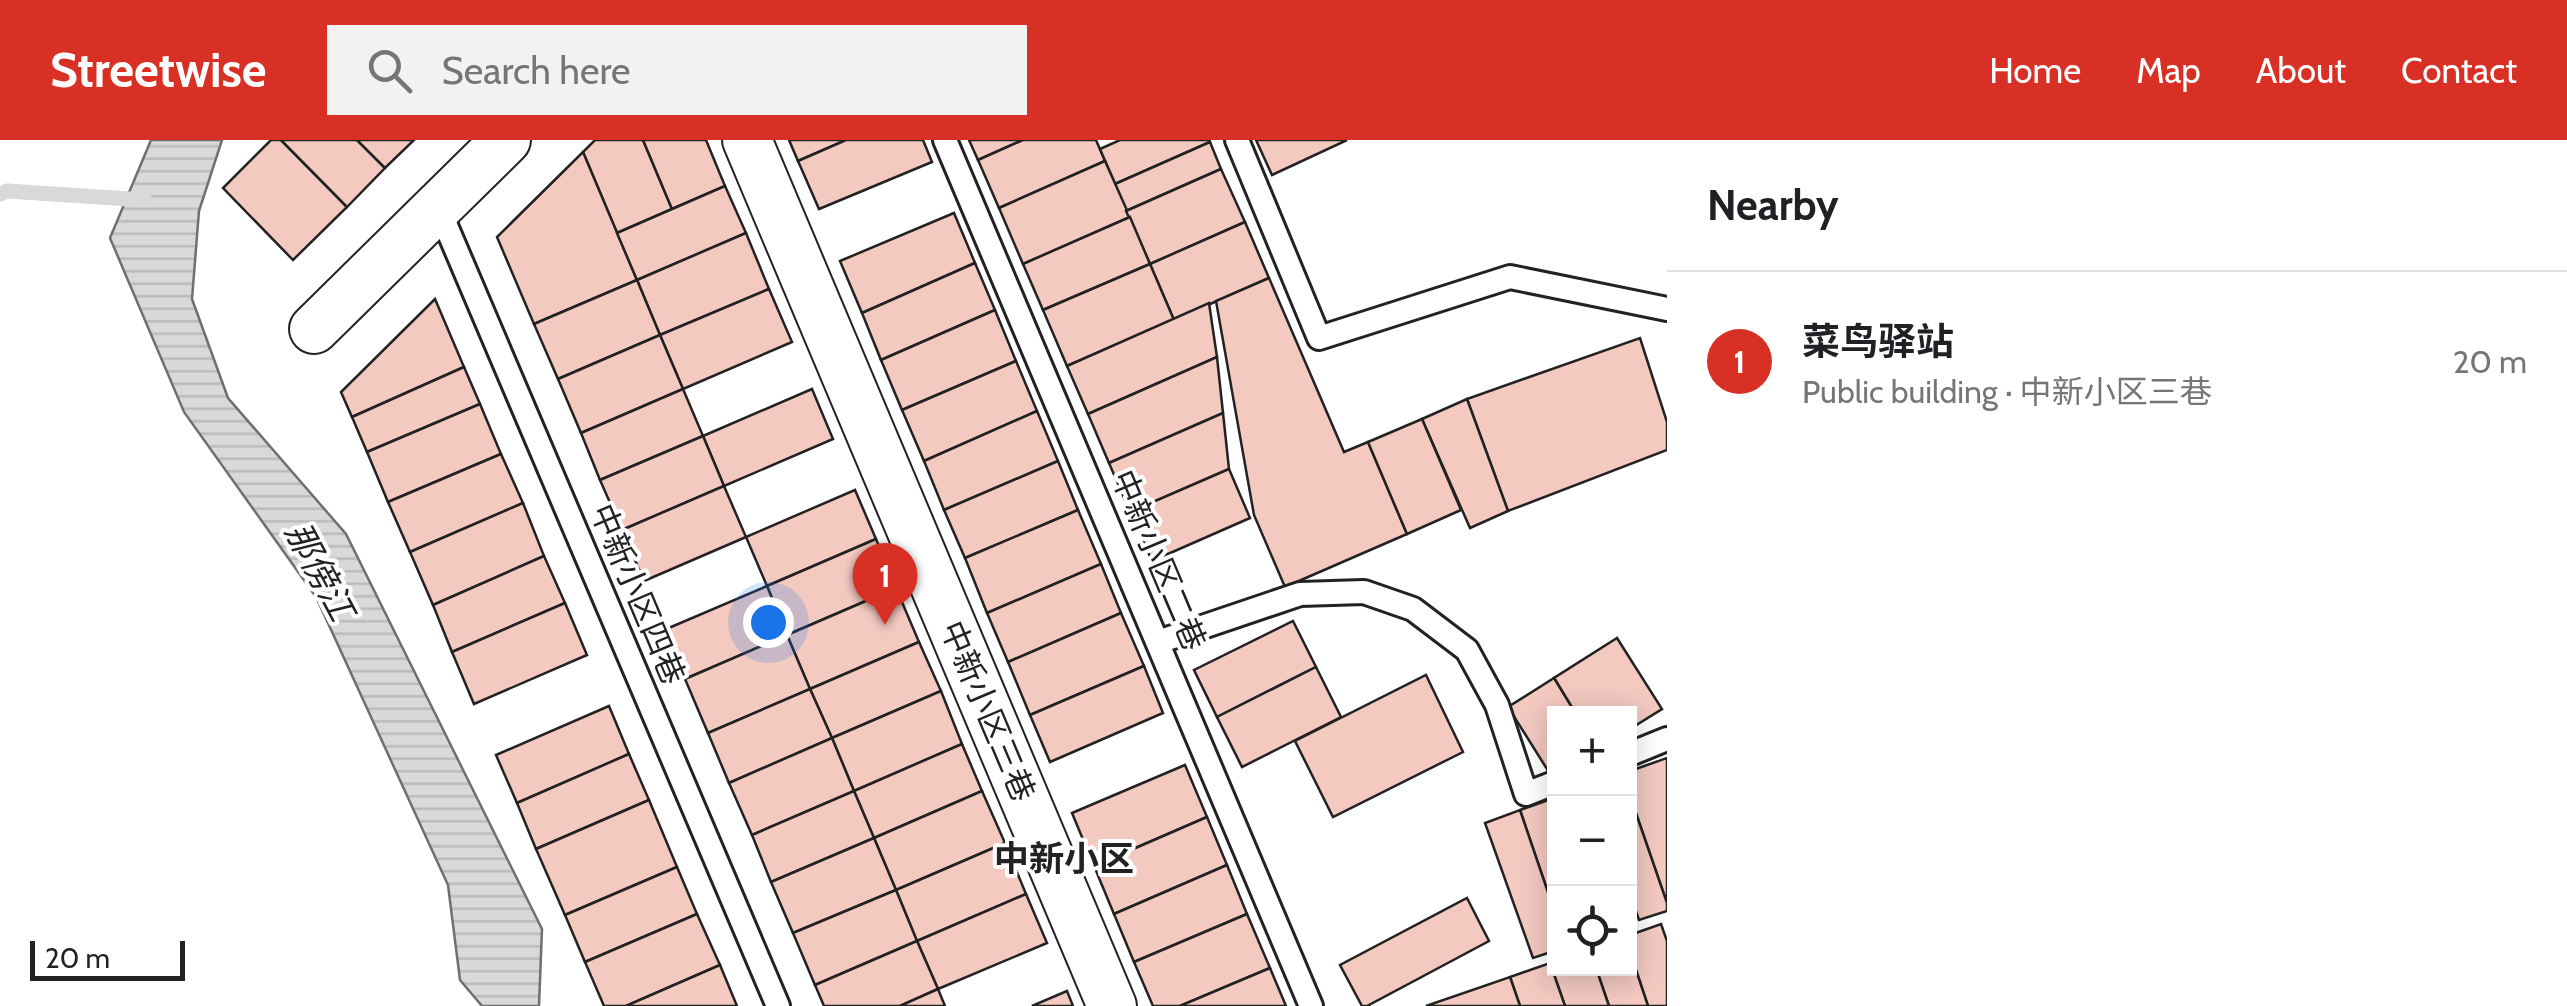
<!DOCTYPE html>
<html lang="en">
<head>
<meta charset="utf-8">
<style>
  :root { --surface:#fff; --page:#f2f2f2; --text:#202124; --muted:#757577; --line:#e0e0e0; --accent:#d93025 }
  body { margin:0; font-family:Cabin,"Noto Sans SC",sans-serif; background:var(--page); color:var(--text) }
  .controls { position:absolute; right:30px; bottom:30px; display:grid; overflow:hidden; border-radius:0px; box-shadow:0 5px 25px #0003 }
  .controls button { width:90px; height:90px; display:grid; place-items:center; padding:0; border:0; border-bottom:2px solid var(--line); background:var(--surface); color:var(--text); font:50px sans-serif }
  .scale { position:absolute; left:30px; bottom:25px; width:155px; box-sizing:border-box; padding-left:10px; border:5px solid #222; border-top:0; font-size:28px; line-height:35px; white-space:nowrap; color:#222; -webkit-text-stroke:8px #fff; paint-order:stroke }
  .you { position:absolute; left:768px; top:482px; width:35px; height:35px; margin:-25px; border:8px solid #fff; border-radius:50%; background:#1a73e8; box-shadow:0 0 0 15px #1a73e833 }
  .badge { display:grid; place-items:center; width:65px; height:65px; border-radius:50%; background:var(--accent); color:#fff; font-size:32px; font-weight:700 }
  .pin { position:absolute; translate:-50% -82px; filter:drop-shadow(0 2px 5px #0008) }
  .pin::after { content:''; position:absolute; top:52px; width:35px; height:30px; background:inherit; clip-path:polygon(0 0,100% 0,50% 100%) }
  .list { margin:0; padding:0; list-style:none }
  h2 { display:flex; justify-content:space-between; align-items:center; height:130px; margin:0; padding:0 40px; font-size:42px }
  h2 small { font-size:32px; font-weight:400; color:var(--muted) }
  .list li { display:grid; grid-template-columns:65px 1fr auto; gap:30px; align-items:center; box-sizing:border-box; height:180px; padding:0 40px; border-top:2px solid var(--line) }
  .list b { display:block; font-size:38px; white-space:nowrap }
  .list p { margin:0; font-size:32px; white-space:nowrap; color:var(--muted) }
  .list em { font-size:32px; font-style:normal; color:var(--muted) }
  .icon { flex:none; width:55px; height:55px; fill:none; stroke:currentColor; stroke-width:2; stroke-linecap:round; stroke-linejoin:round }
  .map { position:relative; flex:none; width:1667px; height:866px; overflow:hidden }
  header { display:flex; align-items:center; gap:60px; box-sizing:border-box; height:140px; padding:0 50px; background:var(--accent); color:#fff }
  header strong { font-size:48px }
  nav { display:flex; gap:55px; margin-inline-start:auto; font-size:35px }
  .search { width:700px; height:90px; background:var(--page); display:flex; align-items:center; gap:25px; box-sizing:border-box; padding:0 35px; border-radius:0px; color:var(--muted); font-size:38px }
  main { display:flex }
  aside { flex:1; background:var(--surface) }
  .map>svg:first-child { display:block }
  .water { fill:url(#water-rules); stroke:#6f6f6f; stroke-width:2.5 }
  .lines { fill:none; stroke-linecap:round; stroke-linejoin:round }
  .stream { stroke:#d9d9d9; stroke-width:15 }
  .building { fill:#f3c9c0; stroke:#222; stroke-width:2.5 }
  .lane-casing { stroke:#222; stroke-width:28 }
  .street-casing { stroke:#222; stroke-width:52 }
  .lane { stroke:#fff; stroke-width:22 }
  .street { stroke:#fff; stroke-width:48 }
  .labels { text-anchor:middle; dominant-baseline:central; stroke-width:8; stroke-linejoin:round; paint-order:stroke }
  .street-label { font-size:32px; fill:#222; stroke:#fff }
  .water-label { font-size:35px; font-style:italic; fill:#222; stroke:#fff }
  .neighbourhood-label { font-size:35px; font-weight:bold; fill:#222; stroke:#fff }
</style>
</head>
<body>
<header>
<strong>Streetwise</strong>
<div class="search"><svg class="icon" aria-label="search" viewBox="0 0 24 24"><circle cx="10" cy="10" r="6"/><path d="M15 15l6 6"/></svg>Search here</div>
<nav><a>Home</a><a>Map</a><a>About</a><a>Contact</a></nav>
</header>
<main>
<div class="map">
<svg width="1667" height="866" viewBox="0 0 1667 866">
  <defs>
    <pattern id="water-rules" width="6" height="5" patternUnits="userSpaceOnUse" patternTransform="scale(2.5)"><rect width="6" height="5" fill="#d9d9d9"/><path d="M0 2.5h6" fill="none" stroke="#bababa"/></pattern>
  </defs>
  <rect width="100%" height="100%" fill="#fff"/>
  <polygon class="water" points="151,0 222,0 199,71 192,159 228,258 346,394 542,789 539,866 482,866 460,840 448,745 316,457 184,272 110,98"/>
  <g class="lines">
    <polyline class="stream" points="0,54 7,51 145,60"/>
  </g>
  <g class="building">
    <polygon points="271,0 281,0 347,67 293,120 223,48"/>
    <polygon points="281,0 357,0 385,28 347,67"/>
    <polygon points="357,0 414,0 385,28"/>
    <polygon points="595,0 643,0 672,69 617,93 583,12"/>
    <polygon points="643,0 706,0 725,46 672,69"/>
    <polygon points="789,0 846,0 798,21"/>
    <polygon points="846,0 923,0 932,22 819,69 798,21"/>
    <polygon points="969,0 1023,0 978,20"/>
    <polygon points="1023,0 1096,0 1105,21 999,68 978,20"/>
    <polygon points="1120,0 1209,0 1210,2 1115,44 1100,9"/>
    <polygon points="1256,0 1347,0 1272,35"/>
    <polygon points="1210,2 1221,29 1126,71 1115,44"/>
    <polygon points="583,12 637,140 534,184 497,97"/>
    <polygon points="1105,21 1130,77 1023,124 999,68"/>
    <polygon points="1221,29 1245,82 1150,124 1126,71"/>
    <polygon points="725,46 746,93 637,140 617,93"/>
    <polygon points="954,73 975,123 862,173 840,121"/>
    <polygon points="1130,77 1150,124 1043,170 1023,124"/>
    <polygon points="1245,82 1269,138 1174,180 1150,124"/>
    <polygon points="746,93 769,149 660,195 637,140"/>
    <polygon points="975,123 995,170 881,220 862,173"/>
    <polygon points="1150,124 1174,180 1067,226 1043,170"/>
    <polygon points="1269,138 1344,312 1368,302 1407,394 1285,447 1254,375 1216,161"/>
    <polygon points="637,140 660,195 558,239 534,184"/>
    <polygon points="769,149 792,202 683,249 660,195"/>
    <polygon points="435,159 464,227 352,277 341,252"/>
    <polygon points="1209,163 1217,217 1088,274 1067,226"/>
    <polygon points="995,170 1016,221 902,270 881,220"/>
    <polygon points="660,195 683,249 581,293 558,239"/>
    <polygon points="1640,198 1667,282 1667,310 1508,371 1467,259"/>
    <polygon points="1217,217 1223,273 1109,323 1088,274"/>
    <polygon points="1016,221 1037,271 924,321 902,270"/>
    <polygon points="464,227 480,264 367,312 352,277"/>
    <polygon points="683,249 703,296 600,340 581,293"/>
    <polygon points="812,249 833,299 724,346 703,296"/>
    <polygon points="1467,259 1508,371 1470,388 1422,279"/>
    <polygon points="480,264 501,314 388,362 367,312"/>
    <polygon points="1037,271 1058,321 944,370 924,321"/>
    <polygon points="1223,273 1229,329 1130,372 1109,323"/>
    <polygon points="1422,279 1461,370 1407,394 1368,302"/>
    <polygon points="703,296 724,346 622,390 600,340"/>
    <polygon points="501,314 523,363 410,412 388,362"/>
    <polygon points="1058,321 1078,370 965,418 944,370"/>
    <polygon points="1229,329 1250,378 1152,421 1130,372"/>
    <polygon points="724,346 746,397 644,441 622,390"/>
    <polygon points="855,350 876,399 767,446 746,397"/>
    <polygon points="523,363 544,416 433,465 410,412"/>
    <polygon points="1078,370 1101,424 987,473 965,418"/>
    <polygon points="876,399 896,448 787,495 767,446"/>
    <polygon points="544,416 565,463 452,512 433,465"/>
    <polygon points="1101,424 1121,473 1008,522 987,473"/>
    <polygon points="767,446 787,495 685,539 664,490"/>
    <polygon points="896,448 919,502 810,549 787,495"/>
    <polygon points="565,463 587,515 474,564 452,512"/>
    <polygon points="1121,473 1144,526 1030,575 1008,522"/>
    <polygon points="1293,481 1316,527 1217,577 1194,530"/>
    <polygon points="787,495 810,549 708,593 685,539"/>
    <polygon points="1617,498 1662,569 1630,589 1630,574 1576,574 1554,538"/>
    <polygon points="919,502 941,551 832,598 810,549"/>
    <polygon points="1144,526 1163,573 1050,622 1030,575"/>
    <polygon points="1316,527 1341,577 1242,627 1217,577"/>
    <polygon points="1426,535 1463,612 1333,677 1295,601"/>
    <polygon points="1554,538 1576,574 1554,574 1554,636 1552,637 1508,567"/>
    <polygon points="810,549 832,598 729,643 708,593"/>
    <polygon points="941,551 962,604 854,651 832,598"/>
    <polygon points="609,566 629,614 517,663 496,615"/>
    <polygon points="832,598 854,651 752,695 729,643"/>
    <polygon points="962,604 982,651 874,698 854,651"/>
    <polygon points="629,614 649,660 536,709 517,663"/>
    <polygon points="1667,618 1667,763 1630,656 1630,631"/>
    <polygon points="1185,625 1207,677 1094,726 1072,673"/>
    <polygon points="854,651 874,698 771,742 752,695"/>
    <polygon points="982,651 1005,703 896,750 874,698"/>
    <polygon points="1630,656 1667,763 1667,771 1639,780 1630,754"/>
    <polygon points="1554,658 1554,770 1520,670"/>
    <polygon points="649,660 677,727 565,775 536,709"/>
    <polygon points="1520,670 1554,770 1554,811 1533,818 1485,683"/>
    <polygon points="1207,677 1227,725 1114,774 1094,726"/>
    <polygon points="874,698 896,750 793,793 771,742"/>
    <polygon points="1005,703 1026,754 917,801 896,750"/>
    <polygon points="1227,725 1247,774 1134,822 1114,774"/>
    <polygon points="677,727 697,774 585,822 565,775"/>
    <polygon points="896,750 917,801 815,845 793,793"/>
    <polygon points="1026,754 1047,803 938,849 917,801"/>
    <polygon points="1467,758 1489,801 1367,866 1362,866 1340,825"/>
    <polygon points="697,774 720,825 626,866 604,866 585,822"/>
    <polygon points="1247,774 1270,828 1180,866 1153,866 1134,822"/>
    <polygon points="1661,784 1667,801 1667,866 1648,866 1630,812 1630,795"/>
    <polygon points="917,801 938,849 900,866 824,866 815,845"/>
    <polygon points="1630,812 1648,866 1609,866 1596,828 1630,828"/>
    <polygon points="1554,821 1554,828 1596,828 1609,866 1565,866 1550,823"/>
    <polygon points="1550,823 1565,866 1520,866 1510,837"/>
    <polygon points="720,825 737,866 626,866"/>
    <polygon points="1270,828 1286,866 1180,866"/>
    <polygon points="1510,837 1520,866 1426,866"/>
    <polygon points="938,849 945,866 900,866"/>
    <polygon points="1067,851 1073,866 1032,866"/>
  </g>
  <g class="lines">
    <g class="lane-casing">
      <g id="lane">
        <polyline points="945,0 1311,866"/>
        <polyline points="1237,0 1319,198 1510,137 1667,169"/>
        <polyline points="438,67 778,866"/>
        <polyline points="1158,502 1300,454 1364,452 1413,469 1467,510 1497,565 1526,654 1554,643"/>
        <polyline points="1630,614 1667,599"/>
      </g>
    </g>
    <g class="street-casing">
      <g id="street">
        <polyline points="747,0 1112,866"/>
        <polyline points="314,189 506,0"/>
      </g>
    </g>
    <use href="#lane" class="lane"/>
    <use href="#street" class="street"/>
  </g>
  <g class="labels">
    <g class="street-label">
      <text transform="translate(1159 420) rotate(67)">中新小区二巷</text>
      <text transform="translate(638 454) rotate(67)">中新小区四巷</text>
      <text transform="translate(988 571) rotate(67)">中新小区三巷</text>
    </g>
    <g class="water-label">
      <text transform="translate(320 431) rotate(62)">那傍江</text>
    </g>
    <g class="neighbourhood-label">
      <text x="1064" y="718">中新小区</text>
    </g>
  </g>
</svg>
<div class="controls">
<button>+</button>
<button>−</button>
<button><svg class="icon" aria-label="locate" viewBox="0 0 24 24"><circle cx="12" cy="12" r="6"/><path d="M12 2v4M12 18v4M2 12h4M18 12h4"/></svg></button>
</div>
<div class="scale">20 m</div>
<div class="you"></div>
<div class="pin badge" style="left:885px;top:485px">1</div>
</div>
<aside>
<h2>Nearby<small></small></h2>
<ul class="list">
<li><span class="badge">1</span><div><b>菜鸟驿站</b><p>Public building · 中新小区三巷</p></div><em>20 m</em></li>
</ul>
</aside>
</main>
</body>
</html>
